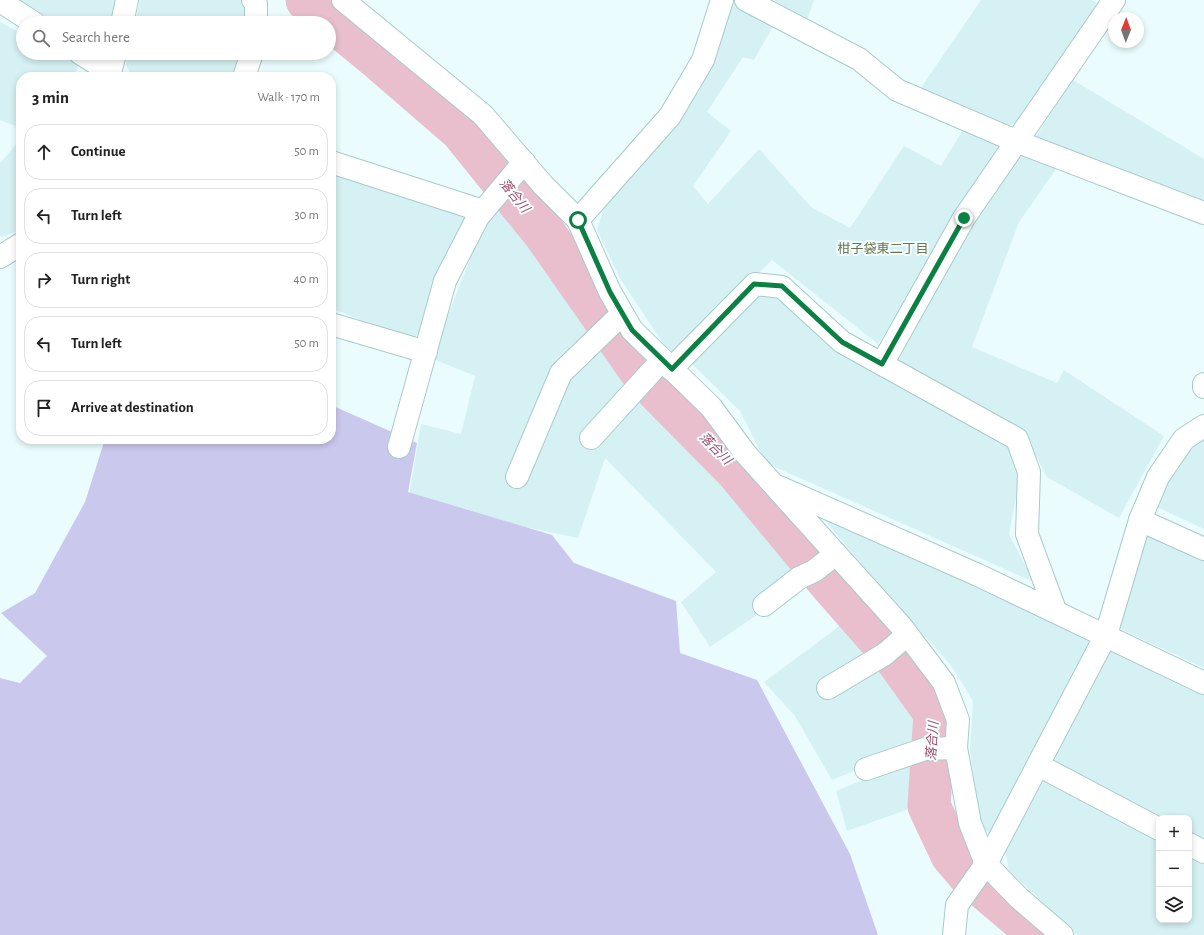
<!DOCTYPE html>
<html lang="en">
<head>
<meta charset="utf-8">
<style>
  :root { --surface:#fff; --page:#f6f6f6; --text:#222; --muted:#767676; --line:#e0e0e0 }
  body { margin:0; font-family:"Alegreya Sans","Noto Sans JP",sans-serif; background:var(--page); color:var(--text) }
  .controls { position:absolute; right:12px; bottom:12px; display:grid; overflow:hidden; border-radius:8px; box-shadow:0 2px 6px #0003 }
  .controls button { width:36px; height:36px; display:grid; place-items:center; padding:0; border:0; border-bottom:1px solid var(--line); background:var(--surface); color:var(--text); font:20px sans-serif }
  .compass { position:absolute; left:1108px; top:12px; width:36px; height:36px; border-radius:50%; background:var(--surface); box-shadow:0 2px 6px #0003; rotate:1deg }
  .stop { position:absolute; width:12px; height:12px; margin:-9px; border:3px solid #0b8043; border-radius:50%; background:#fff }
  .stop.end { background:#0b8043; border-color:#fff; box-shadow:0 1px 4px #0008 }
  .list { margin:0; padding:0; list-style:none }
  h2 { display:flex; justify-content:space-between; align-items:center; height:52px; margin:0; padding:0 16px; font-size:17px }
  h2 small { font-size:13px; font-weight:400; color:var(--muted) }
  .list li { display:grid; grid-template-columns:26px 1fr auto; gap:12px; align-items:center; box-sizing:border-box; height:56px; margin:0 8px 8px; padding:0 8px; border:1px solid var(--line); border-radius:16px }
  .list b { display:block; font-size:15px; white-space:nowrap }
  .list em { font-size:13px; font-style:normal; color:var(--muted) }
  .icon { flex:none; width:22px; height:22px; fill:none; stroke:currentColor; stroke-width:2; stroke-linecap:round; stroke-linejoin:round }
  .map { position:relative; flex:none; width:1204px; height:935px; overflow:hidden }
  .search { position:absolute; background:var(--surface); box-shadow:0 2px 6px #0003; left:16px; top:16px; width:320px; height:44px; display:flex; align-items:center; gap:10px; box-sizing:border-box; padding:0 14px; border-radius:22px; color:var(--muted); font-size:15px }
  .panel { position:absolute; background:var(--surface); box-shadow:0 2px 6px #0003; left:16px; top:72px; width:320px; height:372px; border-radius:16px }
  .map>svg:first-child { display:block }
  .residential { fill:#d6f1f3 }
  .green { fill:#cbc8ed }
  .lines { fill:none; stroke-linecap:round; stroke-linejoin:round }
  .river { stroke:#e9becd; stroke-width:43 }
  .minor-casing { stroke:#a7cbc9; stroke-width:24 }
  .minor { stroke:#fff; stroke-width:22 }
  .route { stroke:#0b8043; stroke-width:5 }
  .labels { text-anchor:middle; dominant-baseline:central; stroke-width:4; stroke-linejoin:round; paint-order:stroke }
  .water-label { font-size:13px; font-style:italic; fill:#a64c6a; stroke:#f3feff }
  .neighbourhood-label { font-size:13px; fill:#6d744e; stroke:#f3feff }
</style>
</head>
<body>
<div class="map">
<svg width="1204" height="935" viewBox="0 0 1204 935">
  <rect width="100%" height="100%" fill="#ebfcfe"/>
  <g class="residential">
    <polygon points="19,0 117,0 112,23 54,23"/>
    <polygon points="140,0 247,0 250,23 135,23"/>
    <polygon points="732,0 776,21 754,60 743,57 707,112 731,131 693,186 708,204 759,149 811,207 850,228 904,146 941,166 964,128 1003,147 878,344 772,260 682,351 669,352 621,280 597,230 605,205 699,92"/>
    <polygon points="773,0 814,0 807,20"/>
    <polygon points="981,0 1092,0 1100,6 1022,121 1006,127 920,89"/>
    <polygon points="0,22 23,34 23,53 60,53 79,63 74,77 21,77 21,128 0,120"/>
    <polygon points="128,53 244,53 237,77 132,77 126,65"/>
    <polygon points="1073,80 1204,159 1204,204 1034,139"/>
    <polygon points="21,139 21,230 2,237 0,236 0,163"/>
    <polygon points="1019,153 1059,165 1019,222 972,347 1057,383 1064,370 1164,436 1119,518 1047,477 1027,439 892,363 958,242"/>
    <polygon points="331,173 468,216 421,331 411,340 331,308"/>
    <polygon points="504,201 549,247 598,318 610,353 702,448 807,565 764,610 710,647 681,602 716,572 605,458 578,538 408,502 421,424 461,434 475,376 431,358 485,221"/>
    <polygon points="760,290 776,292 1015,449 1021,472 1009,534 1034,582 766,463 740,411 690,362"/>
    <polygon points="1204,436 1204,529 1157,507 1173,468 1197,438"/>
    <polygon points="815,508 1092,635 995,837 981,827 970,750 973,701 950,664 881,588"/>
    <polygon points="1144,527 1204,554 1204,668 1116,627"/>
    <polygon points="849,619 877,648 927,713 927,741 832,780 795,716 764,682"/>
    <polygon points="1108,646 1204,692 1204,843 1189,835 1189,818 1159,818 1047,763"/>
    <polygon points="927,761 923,804 847,831 836,791 902,764"/>
    <polygon points="1041,775 1159,834 1159,920 1189,920 1189,849 1204,856 1204,935 1077,935 1009,870 1004,845"/>
  </g>
  <polygon class="green" points="331,405 417,443 408,492 552,535 574,563 676,601 680,653 757,680 850,854 878,935 0,935 0,678 20,683 47,656 1,613 35,593 85,502 105,439 331,439"/>
  <g class="lines">
    <polyline class="river" points="307,0 380,60 461,130 545,234 647,380 737,471 830,583 895,657 935,713 929,806 952,855 968,874 1040,935"/>
    <g class="minor-casing">
      <g id="minor">
        <polyline points="253,0 256,4 256,23"/>
        <polyline points="343,0 483,115 543,185 578,220 610,292 632,330 711,407 745,453 901,626 944,683 958,720 956,748 970,823 986,864 1019,898 1062,935"/>
        <polyline points="746,0 859,59 897,90 1018,142 1204,213"/>
        <polyline points="0,1 34,23"/>
        <polyline points="122,23 127,0"/>
        <polyline points="80,53 110,72"/>
        <polyline points="109,77 115,53"/>
        <polyline points="244,77 252,53"/>
        <polyline points="331,162 483,211"/>
        <polyline points="578,220 670,116 703,60 722,0"/>
        <polyline points="0,257 21,244"/>
        <polyline points="331,324 426,352"/>
        <polyline points="882,364 964,218 1114,0"/>
        <polyline points="671,369 755,284 782,287 842,342 1017,439 1029,472 1027,534 1055,610"/>
        <polyline points="1204,384 1204,387"/>
        <polyline points="591,438 662,360"/>
        <polyline points="399,447 445,281 478,217 524,162"/>
        <polyline points="517,477 561,373 622,314"/>
        <polyline points="779,487 978,575 1204,683"/>
        <polyline points="1140,520 1204,549"/>
        <polyline points="764,605 799,578 814,571 836,554"/>
        <polyline points="828,688 885,654 907,635"/>
        <polyline points="1038,765 1159,829"/>
        <polyline points="866,769 925,749 956,748"/>
        <polyline points="1189,844 1204,852"/>
        <polyline points="954,935 957,905 986,864 1106,635 1140,520 1158,477 1184,439 1204,426"/>
      </g>
    </g>
    <use href="#minor" class="minor"/>
  </g>
  <g class="lines">
    <polyline class="route" points="578,220 610,292 632,330 672,369 754,284 782,286 842,342 882,364 964,218"/>
  </g>
  <g class="labels">
    <g class="water-label">
      <text transform="translate(514 196) rotate(51)">落合川</text>
      <text transform="translate(715 449) rotate(45)">落合川</text>
      <text transform="translate(933 741) rotate(-86)">落合川</text>
    </g>
    <g class="neighbourhood-label">
      <text x="883" y="249">柑子袋東二丁目</text>
    </g>
  </g>
</svg>
<div class="controls">
<button>+</button>
<button>−</button>
<button><svg class="icon" aria-label="layers" viewBox="0 0 24 24"><path d="M12 4l9 5-9 5-9-5zM3 14l9 5 9-5"/></svg></button>
</div>
<svg class="compass" viewBox="-18 -18 36 36"><path d="M0-13l5 13h-10z" fill="#e53935"/><path d="M0 13l5-13h-10z" fill="#767676"/></svg>
<div class="stop" style="left:578px;top:220px"></div>
<div class="stop end" style="left:964px;top:218px"></div>
<div class="search"><svg class="icon" aria-label="search" viewBox="0 0 24 24"><circle cx="10" cy="10" r="6"/><path d="M15 15l6 6"/></svg>Search here</div>
<section class="panel">
<h2>3 min<small>Walk · 170 m</small></h2>
<ul class="list">
<li><svg class="icon" aria-label="ahead" viewBox="0 0 24 24"><path d="M12 20V5M6 11l6-6 6 6"/></svg><div><b>Continue</b></div><em>50 m</em></li>
<li><svg class="icon" aria-label="left" viewBox="0 0 24 24"><path d="M17 20v-9H6M10 6l-5 5 5 5"/></svg><div><b>Turn left</b></div><em>30 m</em></li>
<li><svg class="icon" aria-label="right" viewBox="0 0 24 24"><path d="M7 20v-9h11M14 6l5 5-5 5"/></svg><div><b>Turn right</b></div><em>40 m</em></li>
<li><svg class="icon" aria-label="left" viewBox="0 0 24 24"><path d="M17 20v-9H6M10 6l-5 5 5 5"/></svg><div><b>Turn left</b></div><em>50 m</em></li>
<li><svg class="icon" aria-label="arrive" viewBox="0 0 24 24"><path d="M6 21V4h12l-3 4 3 4H6"/></svg><div><b>Arrive at destination</b></div></li>
</ul>
</section>
</div>
</body>
</html>
